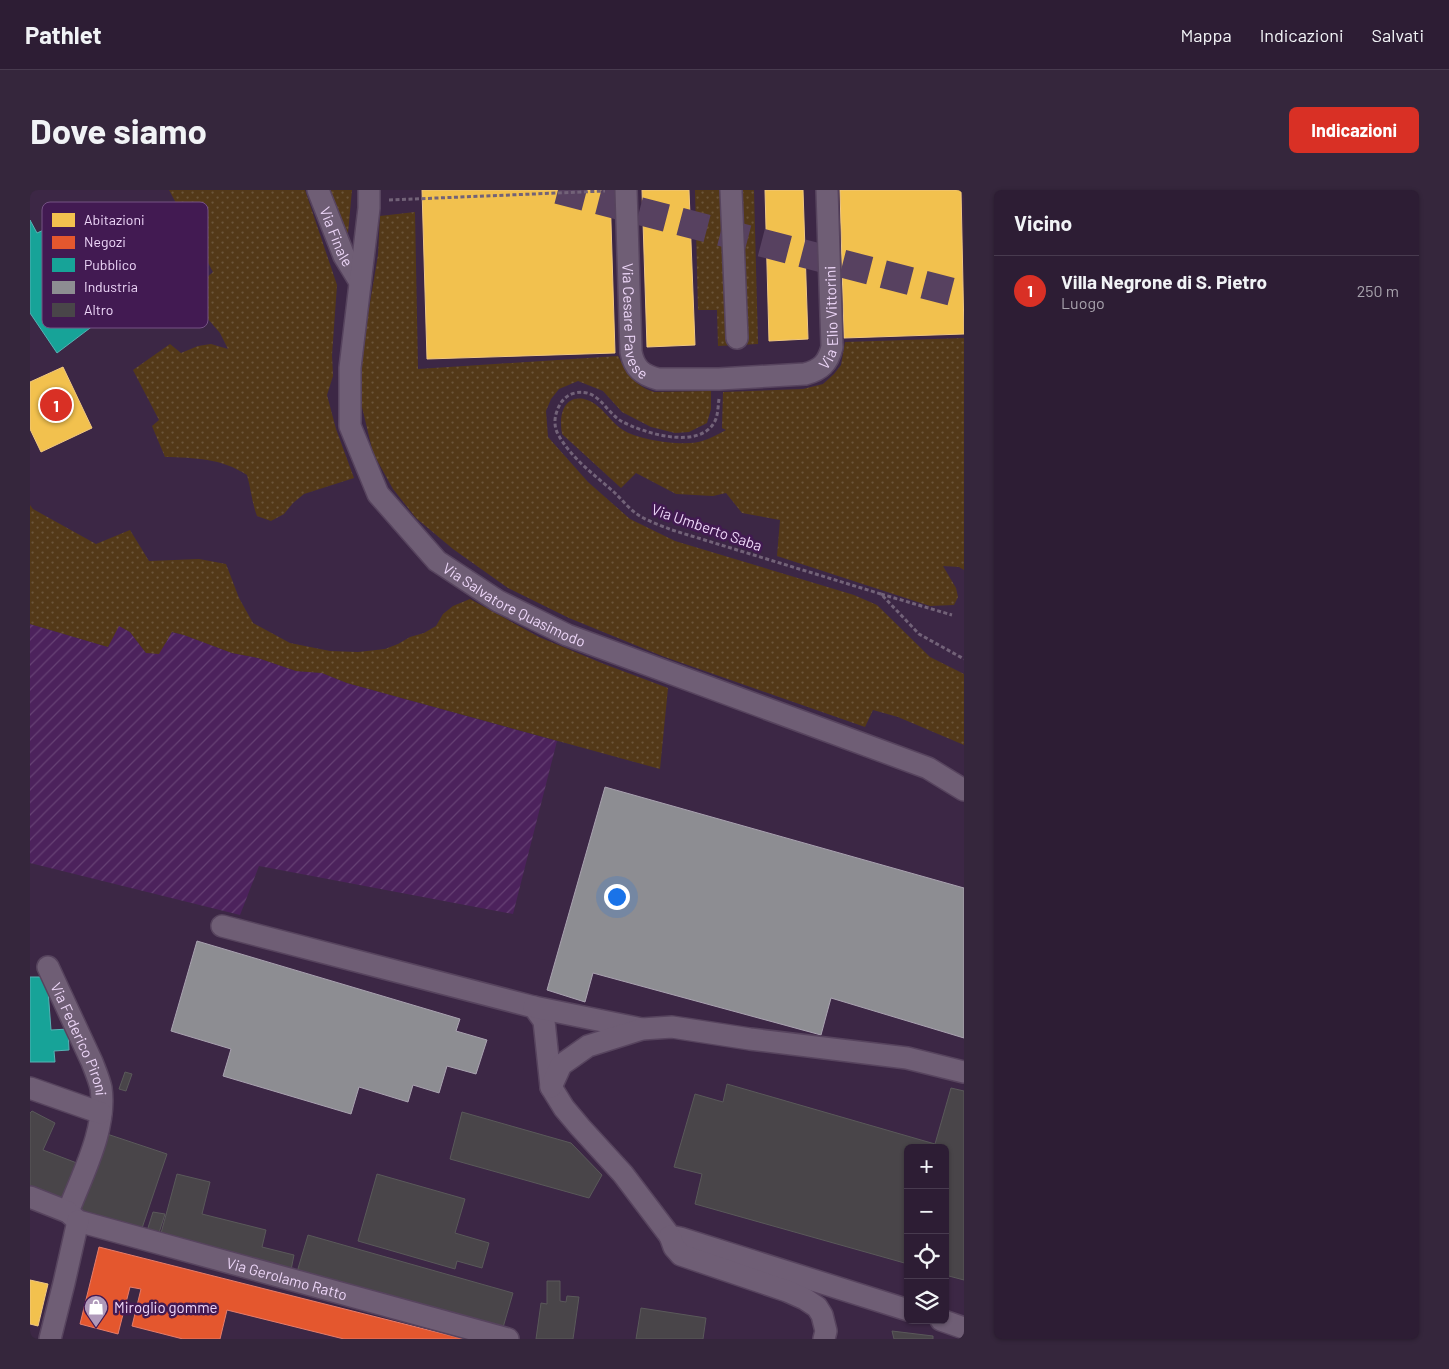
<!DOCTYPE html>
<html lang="it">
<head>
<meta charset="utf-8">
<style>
  :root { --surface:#2d1d34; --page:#35263c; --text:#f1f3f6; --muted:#a7a2ac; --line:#483b4f; --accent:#d93025 }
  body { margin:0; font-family:Barlow,sans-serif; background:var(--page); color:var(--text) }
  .controls { position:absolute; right:15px; bottom:15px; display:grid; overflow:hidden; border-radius:8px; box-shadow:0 1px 4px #0004 }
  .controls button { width:45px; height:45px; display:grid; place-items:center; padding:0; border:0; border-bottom:1px solid var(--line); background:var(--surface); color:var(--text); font:25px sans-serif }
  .you { position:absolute; left:586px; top:706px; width:18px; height:18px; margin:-12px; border:4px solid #fff; border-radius:50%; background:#1a73e8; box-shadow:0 0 0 8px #1a73e833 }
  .badge { display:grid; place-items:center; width:32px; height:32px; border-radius:50%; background:var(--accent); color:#fff; font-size:16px; font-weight:700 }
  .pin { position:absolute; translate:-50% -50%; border:2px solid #fff; box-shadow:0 1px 5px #0006 }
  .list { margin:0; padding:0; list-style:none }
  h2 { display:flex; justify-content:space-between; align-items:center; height:65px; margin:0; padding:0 20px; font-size:21px }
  h2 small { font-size:16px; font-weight:400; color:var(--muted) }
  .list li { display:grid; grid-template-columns:32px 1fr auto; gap:15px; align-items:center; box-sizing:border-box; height:70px; padding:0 20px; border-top:1px solid var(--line) }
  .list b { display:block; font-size:19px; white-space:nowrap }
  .list p { margin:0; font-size:16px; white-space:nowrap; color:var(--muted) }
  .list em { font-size:16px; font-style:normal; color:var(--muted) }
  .icon { flex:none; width:28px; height:28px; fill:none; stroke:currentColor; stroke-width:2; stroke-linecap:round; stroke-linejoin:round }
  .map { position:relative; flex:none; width:934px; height:1149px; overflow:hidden; border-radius:8px }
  header { display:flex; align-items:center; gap:30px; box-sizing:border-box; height:70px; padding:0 25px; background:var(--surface); border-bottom:1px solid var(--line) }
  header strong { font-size:24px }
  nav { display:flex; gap:28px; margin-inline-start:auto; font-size:18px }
  .intro { display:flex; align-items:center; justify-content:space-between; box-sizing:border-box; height:120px; padding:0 30px }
  h1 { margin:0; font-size:35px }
  .button { padding:12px 22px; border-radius:8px; background:var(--accent); color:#fff; font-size:18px; font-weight:700 }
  main { display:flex; gap:30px; padding:0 30px }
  aside { flex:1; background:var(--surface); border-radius:8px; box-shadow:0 1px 4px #0004 }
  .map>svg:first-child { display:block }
  .industrial { fill:url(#industrial-furrows) }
  .grass { fill:url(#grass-dots) }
  .homes { fill:#f2c14e; stroke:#f0c781 }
  .shops { fill:#e4572e; stroke:#e77d6b }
  .public { fill:#17a398; stroke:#57b2b5 }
  .industry { fill:#8d8d92; stroke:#aaa3b1 }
  .building { fill:#494549; stroke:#5a595a }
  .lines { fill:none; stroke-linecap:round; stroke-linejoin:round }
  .highway-tunnel { stroke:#574160; stroke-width:28; stroke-dasharray:28 14; stroke-linecap:butt }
  .minor-casing { stroke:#57445e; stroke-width:24 }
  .path { stroke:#726278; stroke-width:3; stroke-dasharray:4 2.5; stroke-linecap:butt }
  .minor { stroke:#6f5e75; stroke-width:21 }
  .labels { text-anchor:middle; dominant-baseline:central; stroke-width:5; stroke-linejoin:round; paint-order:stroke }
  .street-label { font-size:15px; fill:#edd6f8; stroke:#421a52 }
  .poi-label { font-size:15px; fill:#edd6f8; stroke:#421a52; text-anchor:start }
  .key { fill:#421a52; stroke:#755284; stroke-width:1 }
  .key-label { font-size:14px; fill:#edd6f8 }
</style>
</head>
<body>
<header>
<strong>Pathlet</strong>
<nav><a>Mappa</a><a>Indicazioni</a><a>Salvati</a></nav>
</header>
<div class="intro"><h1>Dove siamo</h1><a class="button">Indicazioni</a></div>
<main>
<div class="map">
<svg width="934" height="1149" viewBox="0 0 934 1149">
  <defs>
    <pattern id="industrial-furrows" width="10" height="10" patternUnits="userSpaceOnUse" patternTransform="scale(1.25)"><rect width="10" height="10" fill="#4c225c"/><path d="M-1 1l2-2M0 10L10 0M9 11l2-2" fill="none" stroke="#664174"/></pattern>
    <pattern id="grass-dots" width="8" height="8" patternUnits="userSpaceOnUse" patternTransform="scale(1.25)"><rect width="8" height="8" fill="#533918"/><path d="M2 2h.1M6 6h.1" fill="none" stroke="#6c553a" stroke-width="1.8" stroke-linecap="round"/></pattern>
  </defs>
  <rect width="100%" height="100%" fill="#3c2745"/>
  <polygon class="industrial" points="0,434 78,457 88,435 100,442 116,463 136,453 141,442 154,445 202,463 228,468 266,481 292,483 317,493 527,551 483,724 229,676 210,725 0,673"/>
  <g class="grass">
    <path d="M139 0H275L307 95 302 165 303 186 297 205 306 239 324 288 274 304 263 313 254 324 241 331 227 326C222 313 221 299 217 285 191 268 165 268 135 267L122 236 129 230 103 180 140 154 151 163 168 156 181 154 198 159 190 143 178 129 167 113 168 95 183 82Z"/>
    <polygon points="299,0 322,0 317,54"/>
    <polygon points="665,0 724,0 728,154 688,156 687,120 668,120"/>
    <path d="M385 22 388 179 588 166C597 183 605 196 624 202L681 201V219L677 233 659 242 645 243 621 237 592 222 573 201 548 191 529 199 521 209 516 221 518 247 558 292 600 329 645 351 824 405 847 415 900 467 934 484V555L868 527 843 520 835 537 632 466 539 428 478 398 423 359 386 328 363 299 343 263 332 217 329 178 348 65 350 26Z"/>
    <path d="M934 148V380L929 377 913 376 926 398 928 407 924 415 900 416 747 366 750 330 712 323 696 303 683 306 646 304 606 283 591 298 532 244C529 228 532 205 554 209 571 213 579 231 593 240 608 250 655 257 672 251 680 249 688 244 696 240L692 238 693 202 773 199 793 194 804 184 811 175 815 152Z"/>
    <polygon points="0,315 3,319 66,354 100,340 119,371 169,369 196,374 209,408 223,433 260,453 300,461 328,462 355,459 368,454 380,447 394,443 406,436 413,424 423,416 440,409 509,447 574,474 638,498 630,579 317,493 292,483 266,481 228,468 202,463 154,445 142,442 129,464 116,463 100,442 89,436 78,457 0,434"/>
  </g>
  <g class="homes">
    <polygon points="392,0 580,0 585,163 397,169"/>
    <polygon points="612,0 659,0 665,155 617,157"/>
    <polygon points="735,0 773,0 778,149 739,151"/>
    <polygon points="810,0 931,0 934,144 814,148"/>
    <polygon points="33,177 62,238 11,262 0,239 0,192"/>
    <polygon points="0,1090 18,1094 8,1136 0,1134"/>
  </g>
  <polygon class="shops" points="69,1057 235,1099 434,1149 314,1149 197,1120 190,1149 153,1149 102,1136 111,1099 100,1097 88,1144 50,1134"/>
  <g class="public">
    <polygon points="0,30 7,43 16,39 68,132 27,163 0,123"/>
    <polygon points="0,787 10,787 18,800 21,840 38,839 39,860 24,861 25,872 0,872"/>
  </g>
  <g class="industry">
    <polygon points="575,597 934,698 934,848 801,808 791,845 563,783 555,812 517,800"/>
    <polygon points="167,751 430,829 426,841 457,850 446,884 417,876 409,903 383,895 378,912 329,897 321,924 193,886 201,859 141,841"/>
  </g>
  <g class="building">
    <polygon points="95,882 102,884 96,901 89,899"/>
    <polygon points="697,894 905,954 921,898 934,901 934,1090 915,1085 915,958 878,958 878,1074 665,1014 672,984 644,977 665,904 693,912"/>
    <polygon points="2,921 25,933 13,960 52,975 37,1015 0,1001 0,923"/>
    <polygon points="432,922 541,953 572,985 559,1008 420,969"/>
    <polygon points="74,943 137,964 110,1044 47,1023"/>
    <polygon points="147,984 180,992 172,1024 236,1040 232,1057 264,1065 261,1080 130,1047"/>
    <polygon points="347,984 435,1009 425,1043 459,1053 452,1078 427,1071 425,1079 328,1051"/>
    <polygon points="123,1022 135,1024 128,1046 117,1041"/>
    <polygon points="278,1045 483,1103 472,1141 267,1082"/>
    <polygon points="517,1091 530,1091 530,1111 536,1112 537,1106 549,1107 543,1149 506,1149 511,1113 517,1114"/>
    <polygon points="611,1118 676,1128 673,1149 606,1149"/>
    <polygon points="862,1141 903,1146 903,1149 864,1149"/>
  </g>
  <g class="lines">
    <polyline class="highway-tunnel" points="528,0 934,105"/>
    <g class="minor-casing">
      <g id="minor">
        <path id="s1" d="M288 0 314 66 330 92"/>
        <path id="s2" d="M339 0V18L320 178V236L348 304 407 371 468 411 537 445 898 578 934 600"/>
        <path id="s3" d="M596 0 601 162C604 178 612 185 628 189H689L775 184C791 180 798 173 802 157L797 0"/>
        <polyline points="701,0 707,148"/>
        <polyline points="192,736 504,817 514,831 521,897 534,918 550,937 593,984 640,1046 650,1048 878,1120"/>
        <path id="s4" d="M18 777 62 872C65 880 69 889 71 898 77 939 52 985 38 1022"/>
        <polyline points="504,817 612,839"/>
        <polyline points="521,897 531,875 558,856 612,839 642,837 720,849 877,868 934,882"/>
        <polyline points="0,898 71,923"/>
        <path id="s5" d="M0 1007 38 1022 48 1031 478 1149"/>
        <polyline points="640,1046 644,1057 651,1065 757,1101 775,1109 787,1117 792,1125 796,1141 794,1149"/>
        <polyline points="911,1130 934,1138"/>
        <polyline points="20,1149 34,1093 48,1031"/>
      </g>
    </g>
    <g class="path">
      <polyline points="359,10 575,1"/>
      <path d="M689 209C688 216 688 225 685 231 670 261 613 243 591 231 575 221 568 198 545 203 536 205 530 212 527 221 524 229 524 238 529 246 542 269 566 286 585 303 593 311 601 321 610 326 620 332 632 336 642 340L851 404 889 444 934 469"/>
      <polyline points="851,404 922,425"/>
    </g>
    <use href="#minor" class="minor"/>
  </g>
  <defs>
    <g id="shop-pin" transform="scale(1.25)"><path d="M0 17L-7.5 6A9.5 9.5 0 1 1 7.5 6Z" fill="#af99b9" stroke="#421a52"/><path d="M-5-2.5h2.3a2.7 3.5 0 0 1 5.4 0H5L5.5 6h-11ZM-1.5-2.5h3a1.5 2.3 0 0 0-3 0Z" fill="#fff"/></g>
  </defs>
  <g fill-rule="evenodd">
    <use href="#shop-pin" x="66" y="1117"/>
  </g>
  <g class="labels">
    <g class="street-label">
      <text stroke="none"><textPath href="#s1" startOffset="50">Via Finale</textPath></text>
      <text stroke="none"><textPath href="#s3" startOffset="420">Via Elio Vittorini</textPath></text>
      <text stroke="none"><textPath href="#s3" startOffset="132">Via Cesare Pavese</textPath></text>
      <text transform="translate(677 337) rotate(19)">Via Umberto Saba</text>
      <text stroke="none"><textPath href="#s2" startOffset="489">Via Salvatore Quasimodo</textPath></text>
      <text stroke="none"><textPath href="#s4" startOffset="79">Via Federico Pironi</textPath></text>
      <text stroke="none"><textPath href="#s5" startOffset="271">Via Gerolamo Ratto</textPath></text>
    </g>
    <g class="poi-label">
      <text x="84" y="1117">Miroglio gomme</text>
    </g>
  </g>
  <rect x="12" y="12" width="166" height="126" rx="8" class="key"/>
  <rect x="22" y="23" width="23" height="14" fill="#f2c14e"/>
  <rect x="22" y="46" width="23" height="13" fill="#e4572e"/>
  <rect x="22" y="68" width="23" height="14" fill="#17a398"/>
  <rect x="22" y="91" width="23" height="13" fill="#8d8d92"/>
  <rect x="22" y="113" width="23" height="14" fill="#494549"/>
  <g class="key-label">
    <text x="54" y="35">Abitazioni</text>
    <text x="54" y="57">Negozi</text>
    <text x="54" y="80">Pubblico</text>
    <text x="54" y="102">Industria</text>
    <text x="54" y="125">Altro</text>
  </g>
</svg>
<div class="controls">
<button>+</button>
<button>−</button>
<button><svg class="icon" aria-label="locate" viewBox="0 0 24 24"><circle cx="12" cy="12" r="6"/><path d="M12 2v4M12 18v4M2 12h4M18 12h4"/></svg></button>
<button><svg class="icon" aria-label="layers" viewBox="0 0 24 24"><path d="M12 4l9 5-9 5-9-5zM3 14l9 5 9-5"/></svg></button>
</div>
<div class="you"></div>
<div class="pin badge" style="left:26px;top:215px">1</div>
</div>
<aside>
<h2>Vicino<small></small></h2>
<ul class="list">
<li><span class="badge">1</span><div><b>Villa Negrone di S. Pietro</b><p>Luogo</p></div><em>250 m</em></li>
</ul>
</aside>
</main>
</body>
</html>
